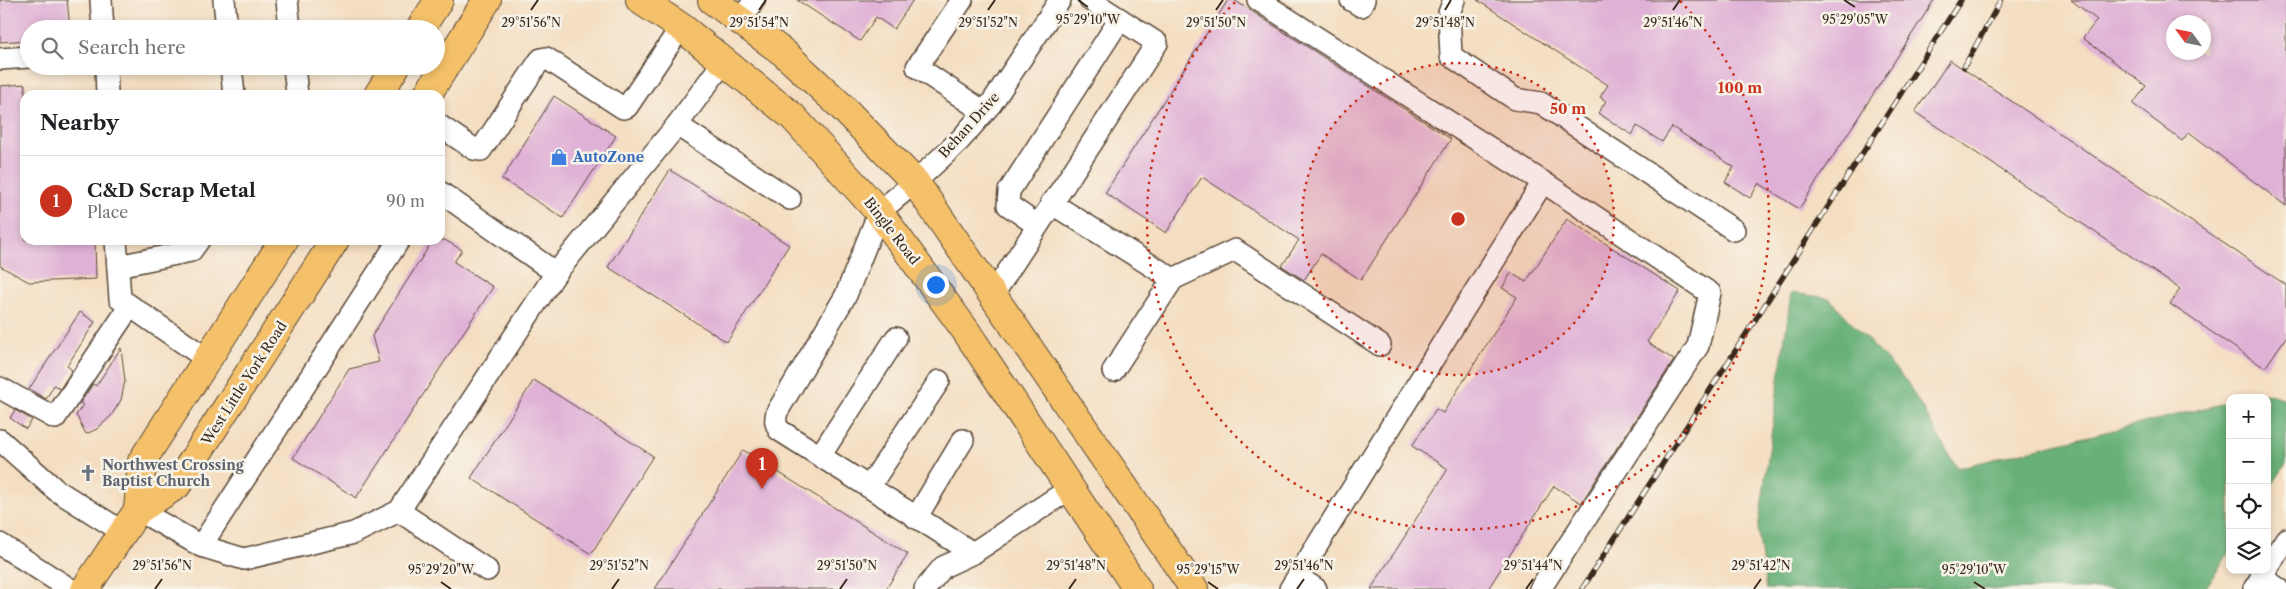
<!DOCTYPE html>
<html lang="en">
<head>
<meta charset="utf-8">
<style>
  :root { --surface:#fff; --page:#f6f6f6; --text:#202124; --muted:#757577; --line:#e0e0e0; --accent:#c8321e }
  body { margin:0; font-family:"Libre Caslon Text",serif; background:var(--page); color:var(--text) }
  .controls { position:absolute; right:15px; bottom:15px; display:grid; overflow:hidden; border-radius:10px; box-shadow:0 2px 8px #0003 }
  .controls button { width:45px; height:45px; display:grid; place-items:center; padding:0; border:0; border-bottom:1px solid var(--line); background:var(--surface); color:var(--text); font:25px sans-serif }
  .compass { position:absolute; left:2166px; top:15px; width:45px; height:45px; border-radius:50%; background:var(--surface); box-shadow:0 2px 8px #0003; rotate:303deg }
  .you { position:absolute; left:935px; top:284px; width:18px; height:18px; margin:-12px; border:4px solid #fff; border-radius:50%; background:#1a73e8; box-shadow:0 0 0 8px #1a73e833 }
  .badge { display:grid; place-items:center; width:32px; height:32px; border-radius:50%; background:var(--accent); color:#fff; font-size:16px; font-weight:700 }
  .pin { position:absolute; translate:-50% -41px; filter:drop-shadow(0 1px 2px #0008) }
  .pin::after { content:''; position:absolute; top:26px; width:18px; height:15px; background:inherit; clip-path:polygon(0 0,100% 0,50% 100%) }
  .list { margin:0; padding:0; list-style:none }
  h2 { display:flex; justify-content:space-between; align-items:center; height:65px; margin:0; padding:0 20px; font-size:21px }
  h2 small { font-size:16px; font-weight:400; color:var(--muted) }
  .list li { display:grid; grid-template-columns:32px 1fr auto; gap:15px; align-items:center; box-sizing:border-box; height:90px; padding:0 20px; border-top:1px solid var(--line) }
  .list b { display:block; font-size:19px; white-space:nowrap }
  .list p { margin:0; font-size:16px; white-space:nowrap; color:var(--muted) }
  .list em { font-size:16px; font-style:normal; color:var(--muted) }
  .icon { flex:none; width:28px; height:28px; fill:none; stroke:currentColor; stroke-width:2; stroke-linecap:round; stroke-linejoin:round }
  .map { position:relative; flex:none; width:2286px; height:589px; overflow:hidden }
  .search { position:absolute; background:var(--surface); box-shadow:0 2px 8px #0003; left:20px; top:20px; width:425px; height:55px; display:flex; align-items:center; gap:12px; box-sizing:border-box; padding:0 18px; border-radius:28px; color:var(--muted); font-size:19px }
  .panel { position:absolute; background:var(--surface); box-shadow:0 2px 8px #0003; left:20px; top:90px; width:425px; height:155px; border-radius:15px }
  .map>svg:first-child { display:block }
  .forest { fill:#67b078; stroke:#516d4b }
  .building { fill:#e0b1d6; fill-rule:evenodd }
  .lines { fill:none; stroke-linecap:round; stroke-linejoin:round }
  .minor-casing { stroke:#574536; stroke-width:24 }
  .major-casing { stroke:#574536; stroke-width:30 }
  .minor { stroke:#fff; stroke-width:21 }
  .major { stroke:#f4c16a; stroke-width:28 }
  .rail-casing { stroke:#3b2a1e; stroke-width:5.5 }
  .rail { stroke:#f7f3e8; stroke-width:4; stroke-dasharray:11; stroke-linecap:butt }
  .ticks { fill:none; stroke:#3b2a1e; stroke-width:2 }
  .ring { fill:none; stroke:#c8321e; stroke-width:2.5; stroke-dasharray:2.5 5 }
  .labels { text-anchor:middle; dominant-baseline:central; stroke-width:5; stroke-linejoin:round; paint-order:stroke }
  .street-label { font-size:14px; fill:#3b2a1e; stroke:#f7f3e8 }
  .shop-label { font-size:14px; font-weight:bold; fill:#366cbe; stroke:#f7f3e8; text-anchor:start }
  .worship-label { font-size:14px; font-weight:bold; fill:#5b616d; stroke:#f7f3e8; text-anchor:start }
  .ticks-label { font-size:12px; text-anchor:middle; fill:#3b2a1e; stroke:#f7f3e8; stroke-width:5; stroke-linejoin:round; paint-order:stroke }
  .centre { fill:#c8321e; stroke:#f7f3e8; stroke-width:2.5 }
  .ring-label { font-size:15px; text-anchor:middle; font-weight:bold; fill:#c8321e; stroke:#f7f3e8; stroke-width:5; stroke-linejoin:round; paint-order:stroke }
</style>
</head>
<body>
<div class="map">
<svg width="2286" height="589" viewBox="0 0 2286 589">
  <rect width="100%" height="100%" fill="#f7f3e8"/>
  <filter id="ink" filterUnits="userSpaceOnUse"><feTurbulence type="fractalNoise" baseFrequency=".02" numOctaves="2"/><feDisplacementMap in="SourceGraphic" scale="10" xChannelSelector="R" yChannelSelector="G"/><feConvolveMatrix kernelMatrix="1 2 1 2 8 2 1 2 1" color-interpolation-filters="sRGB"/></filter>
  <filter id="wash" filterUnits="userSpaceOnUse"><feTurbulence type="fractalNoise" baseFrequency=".0096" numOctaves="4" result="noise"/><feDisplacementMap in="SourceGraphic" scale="20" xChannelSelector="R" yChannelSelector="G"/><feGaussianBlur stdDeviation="1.12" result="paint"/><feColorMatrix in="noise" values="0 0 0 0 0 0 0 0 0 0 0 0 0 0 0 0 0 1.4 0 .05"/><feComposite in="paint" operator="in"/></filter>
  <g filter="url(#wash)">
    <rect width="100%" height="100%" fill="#f4dec1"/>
    <g class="forest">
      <polygon points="1791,293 1829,298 1907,382 1957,468 2230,402 2230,551 2205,589 1766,589 1758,530"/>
      <polygon points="2266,393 2286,399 2286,464 2267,493 2267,398 2245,398"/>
    </g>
    <g id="blocks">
      <g class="building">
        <polygon points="0,0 67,0 70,29 29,29 29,40 0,42"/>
        <polygon points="797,0 913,0 894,29 876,17 860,41"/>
        <polygon points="1228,0 1234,0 1451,139 1361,280 1321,254 1304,280 1282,266 1299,240 1202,177 1166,233 1105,193"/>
        <polygon points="1477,0 1934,0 1799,209 1759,183 1750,198 1725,182 1734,167 1672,127 1662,142 1637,126 1632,135 1598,113 1606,101 1600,97 1608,85"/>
        <path d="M2071 0H2286V206L2189 132 2182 141 2133 104 2146 86 2083 38 2097 20ZM2174 22H2204V52H2174Z"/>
        <polygon points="1950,60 2286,285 2286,337 2265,368 2170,304 2180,289 1915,112"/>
        <polygon points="25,84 25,240 95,240 96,279 29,282 0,266 0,86"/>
        <polygon points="554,96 616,136 563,218 502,179"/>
        <polygon points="670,170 789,245 727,342 608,267"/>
        <polygon points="1567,219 1680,291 1647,342 1674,360 1581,503 1554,486 1488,589 1371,589 1448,469 1412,446 1436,409 1443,413 1517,297 1502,288 1511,273 1526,282"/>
        <polygon points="433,240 445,240 462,250 454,262 493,287 356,498 293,458 349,369 379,362 372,336"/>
        <polygon points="80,312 95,322 67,366 72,370 60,389 54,385 46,399 29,389"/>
        <polygon points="121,348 125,381 121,400 111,416 97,429 86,434 76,415 83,405 80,403 93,384 96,386"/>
        <polygon points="534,380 653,456 591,554 471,478"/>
        <polygon points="15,410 32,420 26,429 10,418"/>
        <polygon points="743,450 908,554 886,589 655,589"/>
      </g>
    </g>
  </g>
  <g filter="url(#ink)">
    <use href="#blocks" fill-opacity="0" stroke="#574536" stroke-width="1"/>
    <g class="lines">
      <g class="minor-casing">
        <g id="minor">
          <polyline points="101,0 103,29"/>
          <polyline points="224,0 227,29"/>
          <polyline points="287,0 290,29"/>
          <polyline points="962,0 917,67 984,112"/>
          <polyline points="1258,0 1543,182"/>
          <polyline points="1351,0 1361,6 1364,0"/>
          <polyline points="1454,0 1449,13 1451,56 1515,99 1541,103 1734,230"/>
          <polyline points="741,22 754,0"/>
          <polyline points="0,59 29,57"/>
          <polyline points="106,66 107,95"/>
          <polyline points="231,66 234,95"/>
          <polyline points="294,66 297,95"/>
          <polyline points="677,125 790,199"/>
          <polyline points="440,126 474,149 481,150 538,63 541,59 546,58 623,108 627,107 681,27"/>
          <polyline points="440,192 556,273"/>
          <polyline points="1051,203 1173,279 1235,250 1380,345"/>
          <polyline points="1037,225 1008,205 1009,191 1120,19"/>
          <polyline points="116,240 120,299 207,359"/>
          <polyline points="118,266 191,251 199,240"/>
          <polyline points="992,296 1157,43 1090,0"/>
          <polyline points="1113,371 1173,279"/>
          <polyline points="0,388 55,418 130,306"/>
          <polyline points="0,440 56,490 123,532"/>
          <polyline points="820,456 896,338"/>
          <polyline points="869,487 939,381"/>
          <polyline points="138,510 201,546 244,559 354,533 399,511 556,273 677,125 724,61"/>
          <polyline points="399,511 487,570"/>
          <polyline points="916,518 963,440"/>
          <polyline points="0,544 70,589"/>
          <polyline points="201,546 399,240"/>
          <path d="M973 553 779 430C775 423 775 420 777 412L846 295 879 212 915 182 960 140 991 104 1060 0"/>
          <polyline points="2267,568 2286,539"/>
          <polyline points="1298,577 1316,589"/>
          <polyline points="2261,577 2279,589"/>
          <polyline points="925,589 943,567 973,553 1071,488"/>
          <polyline points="1290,589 1543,182 1710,293 1698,346 1540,589"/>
          <polyline points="2254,589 2266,570"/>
        </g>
      </g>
      <g class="major-casing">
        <g id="major">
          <polyline points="640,0 681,27 793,117 879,212 966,331 1137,589"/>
          <polyline points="712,0 784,53 841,106 915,182 1194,589"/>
          <polyline points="420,29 439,0"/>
          <polyline points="378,95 396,66"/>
          <polyline points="427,95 487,0"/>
          <polyline points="138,510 142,461 284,240"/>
          <polyline points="85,589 138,510 177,485 335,240"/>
        </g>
      </g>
      <use href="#minor" class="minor"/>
      <use href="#major" class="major"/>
      <g class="rail-casing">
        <g id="rail">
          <polyline points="1964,67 2001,0"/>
          <polyline points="1582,589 1961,0"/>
        </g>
      </g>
      <use href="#rail" class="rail"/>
    </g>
  </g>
  <path class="ticks" d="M1078 0 1088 7M1844 0 1855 7M531 10 538 0M759 10 766 0M988 10 995 0M1216 10 1223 0M1445 10 1451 0M1673 10 1680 0M441 582 451 589M1208 582 1218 589M1974 582 1985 589M155 589 162 579M612 589 619 579M840 589 847 579M1069 589 1076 579M1297 589 1304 579M1526 589 1533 579M1754 589 1761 579"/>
  <circle cx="1458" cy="219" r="156" fill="#c8321e" fill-opacity=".12"/>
  <g class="ring">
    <circle cx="1458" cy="219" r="156"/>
    <path d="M1680 1A311 311 0 1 1 1236 1"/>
  </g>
  <defs>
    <g id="shop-bare" transform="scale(1.35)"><path d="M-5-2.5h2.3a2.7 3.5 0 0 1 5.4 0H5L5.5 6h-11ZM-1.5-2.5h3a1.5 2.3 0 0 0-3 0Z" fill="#3f7fe0" stroke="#f7f3e8" stroke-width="2.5" paint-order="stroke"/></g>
    <g id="church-bare" transform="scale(1.35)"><path d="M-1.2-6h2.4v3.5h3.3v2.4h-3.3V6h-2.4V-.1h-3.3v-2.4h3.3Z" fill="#6b7280" stroke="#f7f3e8" stroke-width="2.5" paint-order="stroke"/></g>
  </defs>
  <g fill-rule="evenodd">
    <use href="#shop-bare" x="559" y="157"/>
    <use href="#church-bare" x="88" y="473"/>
  </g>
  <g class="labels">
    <g class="street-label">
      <text transform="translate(969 125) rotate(-48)">Behan Drive</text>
      <text transform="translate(892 231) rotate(52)">Bingle Road</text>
      <text transform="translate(244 383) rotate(-57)">West Little York Road</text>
    </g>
    <g class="shop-label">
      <text x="573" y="157">AutoZone</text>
    </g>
    <g class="worship-label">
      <text x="102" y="465">Northwest Crossing<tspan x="102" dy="16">Baptist Church</tspan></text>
    </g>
  </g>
  <g class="ticks-label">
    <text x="1855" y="24">95°29'05"W</text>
    <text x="1088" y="24">95°29'10"W</text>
    <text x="531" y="27">29°51'56"N</text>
    <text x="759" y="27">29°51'54"N</text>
    <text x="988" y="27">29°51'52"N</text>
    <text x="1216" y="27">29°51'50"N</text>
    <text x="1445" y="27">29°51'48"N</text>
    <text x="1673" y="27">29°51'46"N</text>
    <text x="162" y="570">29°51'56"N</text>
    <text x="619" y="570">29°51'52"N</text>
    <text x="847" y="570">29°51'50"N</text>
    <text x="1076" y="570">29°51'48"N</text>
    <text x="1304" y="570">29°51'46"N</text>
    <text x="1533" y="570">29°51'44"N</text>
    <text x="1761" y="570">29°51'42"N</text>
    <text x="441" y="574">95°29'20"W</text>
    <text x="1208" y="574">95°29'15"W</text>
    <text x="1974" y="574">95°29'10"W</text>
  </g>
  <circle cx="1458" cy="219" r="8" class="centre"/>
  <g class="ring-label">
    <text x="1740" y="93">100 m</text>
    <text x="1568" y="114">50 m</text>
  </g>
</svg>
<div class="controls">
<button>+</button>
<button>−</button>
<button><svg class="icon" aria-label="locate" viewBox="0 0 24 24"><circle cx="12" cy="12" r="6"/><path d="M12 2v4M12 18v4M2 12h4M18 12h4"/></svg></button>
<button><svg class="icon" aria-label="layers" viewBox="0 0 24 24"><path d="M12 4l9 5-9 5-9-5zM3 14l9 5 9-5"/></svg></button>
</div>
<svg class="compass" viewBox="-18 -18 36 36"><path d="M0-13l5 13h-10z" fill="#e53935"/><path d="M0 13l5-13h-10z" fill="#757577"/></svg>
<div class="you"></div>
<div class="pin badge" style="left:762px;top:489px">1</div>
<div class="search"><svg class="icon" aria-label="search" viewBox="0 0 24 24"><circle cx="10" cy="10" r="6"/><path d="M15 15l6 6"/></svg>Search here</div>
<section class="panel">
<h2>Nearby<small></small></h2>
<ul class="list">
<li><span class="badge">1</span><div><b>C&amp;D Scrap Metal</b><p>Place</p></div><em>90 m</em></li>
</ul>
</section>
</div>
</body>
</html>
